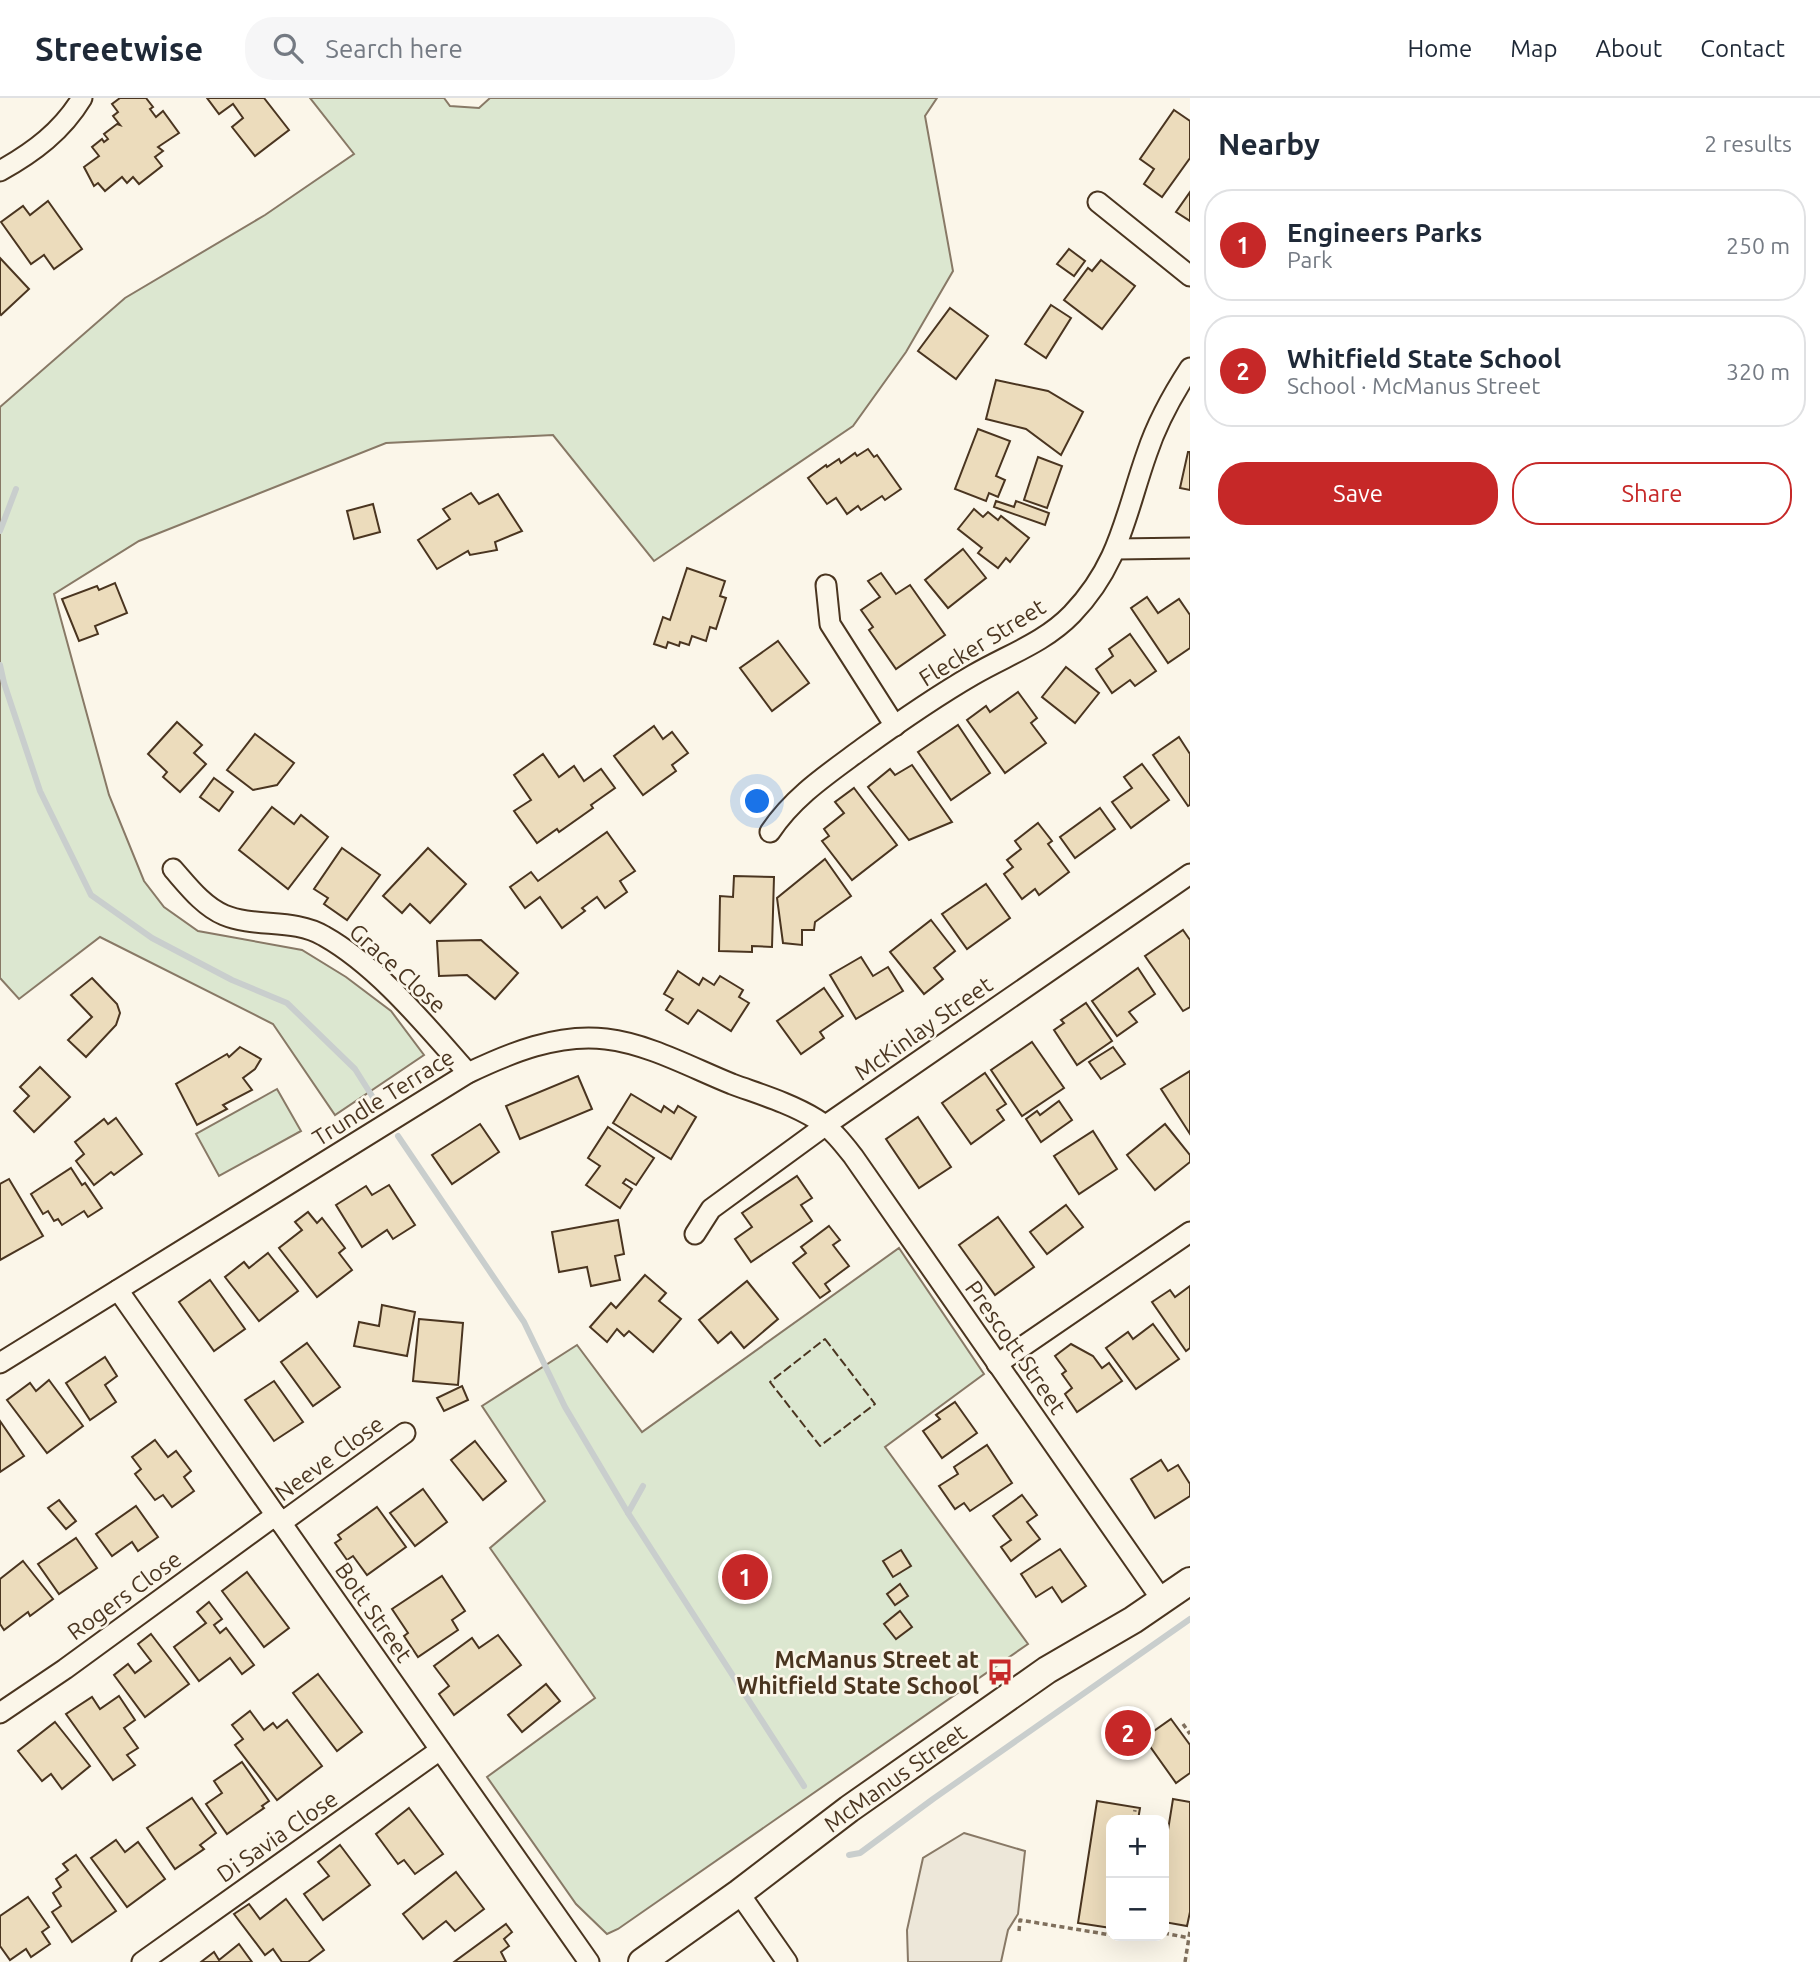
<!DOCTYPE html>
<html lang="en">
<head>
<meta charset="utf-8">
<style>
  :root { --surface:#fff; --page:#f6f6f7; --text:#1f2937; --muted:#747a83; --line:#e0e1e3; --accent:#c62828 }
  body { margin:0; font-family:Ubuntu,sans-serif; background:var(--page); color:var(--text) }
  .controls { position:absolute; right:21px; bottom:21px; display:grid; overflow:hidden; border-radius:14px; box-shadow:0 7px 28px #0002 }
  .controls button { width:63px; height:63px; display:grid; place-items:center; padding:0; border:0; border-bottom:2px solid var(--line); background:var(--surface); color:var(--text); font:35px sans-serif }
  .you { position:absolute; left:758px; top:704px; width:24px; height:24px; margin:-18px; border:5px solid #fff; border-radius:50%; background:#1a73e8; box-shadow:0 0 0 10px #1a73e833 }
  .badge { display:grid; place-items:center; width:46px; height:46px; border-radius:50%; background:var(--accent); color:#fff; font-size:23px; font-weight:700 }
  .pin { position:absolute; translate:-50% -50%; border:4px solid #fff; box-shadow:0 2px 7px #0006 }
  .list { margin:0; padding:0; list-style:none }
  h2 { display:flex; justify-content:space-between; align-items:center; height:91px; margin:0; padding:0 28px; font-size:30px }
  h2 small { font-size:23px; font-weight:400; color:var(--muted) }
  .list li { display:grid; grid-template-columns:46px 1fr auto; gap:21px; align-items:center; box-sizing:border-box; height:112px; margin:0 14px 14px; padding:0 14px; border:2px solid var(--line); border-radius:28px }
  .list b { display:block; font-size:26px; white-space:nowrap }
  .list p { margin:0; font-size:23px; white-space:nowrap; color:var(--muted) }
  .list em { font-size:23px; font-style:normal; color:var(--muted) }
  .actions { display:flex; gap:14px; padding:21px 28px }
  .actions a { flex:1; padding:16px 0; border:2px solid var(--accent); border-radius:28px; text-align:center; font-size:24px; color:var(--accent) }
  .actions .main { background:var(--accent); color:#fff }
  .icon { flex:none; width:38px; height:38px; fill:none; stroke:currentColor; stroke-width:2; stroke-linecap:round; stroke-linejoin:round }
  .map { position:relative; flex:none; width:1190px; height:1864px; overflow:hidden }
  header { display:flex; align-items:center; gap:42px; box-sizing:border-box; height:98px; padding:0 35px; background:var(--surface); border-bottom:2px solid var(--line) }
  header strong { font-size:33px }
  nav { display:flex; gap:38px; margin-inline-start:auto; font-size:24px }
  .search { width:490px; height:63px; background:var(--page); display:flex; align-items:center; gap:18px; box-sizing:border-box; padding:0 24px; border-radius:28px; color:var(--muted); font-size:26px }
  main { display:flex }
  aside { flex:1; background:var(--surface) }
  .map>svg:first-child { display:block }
  .green { fill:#dce7d0; stroke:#887966; stroke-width:2 }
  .parking { fill:#ede7d9; stroke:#887966; stroke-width:2 }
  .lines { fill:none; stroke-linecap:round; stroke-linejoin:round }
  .stream { stroke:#c9cecd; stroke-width:6 }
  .building { fill:#ecdcbc; stroke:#4a3520; stroke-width:2 }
  .street-casing { stroke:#4a3520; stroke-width:23 }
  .secondary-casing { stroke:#4a3520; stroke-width:30 }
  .path { stroke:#7f6f5c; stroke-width:3.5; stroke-dasharray:5 3.5; stroke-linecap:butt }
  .street { stroke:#fbf6e9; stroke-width:19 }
  .secondary { stroke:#fbf6e9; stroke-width:26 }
  .fence { stroke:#4a3520; stroke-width:2; stroke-dasharray:9 3.5; stroke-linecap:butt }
  .labels { text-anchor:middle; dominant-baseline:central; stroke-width:5; stroke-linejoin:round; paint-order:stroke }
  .street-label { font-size:23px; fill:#4a3520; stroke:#fbf6e9 }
  .poi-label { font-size:23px; font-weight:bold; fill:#4a3520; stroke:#fbf6e9; text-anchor:end }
</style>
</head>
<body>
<header>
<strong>Streetwise</strong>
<div class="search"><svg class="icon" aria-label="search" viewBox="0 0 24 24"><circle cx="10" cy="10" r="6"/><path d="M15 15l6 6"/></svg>Search here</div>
<nav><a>Home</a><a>Map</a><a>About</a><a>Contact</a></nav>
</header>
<main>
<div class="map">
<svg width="1190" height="1864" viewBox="0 0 1190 1864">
  <rect width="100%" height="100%" fill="#fbf6e9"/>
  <g class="green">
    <polygon points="310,0 444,0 450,8 479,10 490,0 937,0 925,18 953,173 906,254 853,328 654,463 553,337 386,345 139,443 54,496 109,697 144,783 164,809 198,833 302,852 346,879 391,913 424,957 335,1017 273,926 100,839 19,901 0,880 0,309 125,200 265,117 354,56"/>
    <polygon points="277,991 301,1033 219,1078 196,1036"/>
    <polygon points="899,1150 984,1276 885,1349 1028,1546 618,1831 607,1836 576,1806 487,1679 595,1600 490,1450 545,1403 482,1308 577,1247 642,1334"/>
  </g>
  <polygon class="parking" points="964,1735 1025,1753 1018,1816 1008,1832 1001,1864 908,1864 907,1832 923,1760"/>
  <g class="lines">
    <g class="stream">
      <polyline points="0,433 16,391"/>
      <polyline points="0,567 4,585 40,693 91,797 152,840 232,882 287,905 355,971 379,1009"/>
      <polyline points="398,1038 524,1224 565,1309 628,1415"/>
      <polyline points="643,1388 628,1415 804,1688"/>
      <polyline points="849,1757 860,1755 933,1701 1190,1521"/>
    </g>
  </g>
  <g class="building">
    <polygon points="120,0 146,0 153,9 150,11 156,19 163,13 179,35 158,49 163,53 155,59 162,68 139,86 133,79 127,85 122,79 105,93 98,85 94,88 84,69 99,58 92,49 102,41 104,44 108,41 104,36 117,26 120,27 113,18 118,14 112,6"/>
    <polygon points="207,0 264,0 289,32 255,58 232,29 243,20 233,6 219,16"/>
    <polygon points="1174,12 1190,23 1190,60 1162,99 1144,86 1154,71 1140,61"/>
    <polygon points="1190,94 1190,123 1176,114"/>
    <polygon points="48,103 82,151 54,171 44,157 31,166 1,124 23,108 30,117"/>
    <polygon points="1069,151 1085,163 1074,178 1057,166"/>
    <polygon points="0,160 29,191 1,217 0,216"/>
    <polygon points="1101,162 1135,188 1102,231 1064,202 1088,170 1092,173"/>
    <polygon points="1051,207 1071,220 1046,260 1025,246"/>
    <polygon points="950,210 988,238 956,281 918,253"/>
    <polygon points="996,282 1048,293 1083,314 1061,357 1026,331 986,321"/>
    <polygon points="978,331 1010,343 996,378 1005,382 998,399 989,395 986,403 955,391"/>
    <polygon points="868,351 874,359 877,357 901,391 885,402 882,398 861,412 858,408 847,416 836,400 827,406 808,380 826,367 827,369 839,361 841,365 855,355 857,358"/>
    <polygon points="1188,354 1190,354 1190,392 1180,390"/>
    <polygon points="1038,359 1062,368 1047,410 1024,402"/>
    <polygon points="471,395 479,406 498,396 522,433 495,444 497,452 470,457 468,453 437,471 418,442 450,421 443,411"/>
    <polygon points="996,403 1014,409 1016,403 1049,415 1045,427 994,409"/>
    <polygon points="373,406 380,434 354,441 347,413"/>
    <polygon points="974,411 983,419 988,414 998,422 1001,418 1029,440 1010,464 1006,460 998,470 978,455 982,450 958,431"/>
    <polygon points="963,451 986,480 948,510 925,482"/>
    <polygon points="687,470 725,483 720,498 726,500 716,531 710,529 706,543 692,538 689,547 680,544 679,548 668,544 666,550 654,546 663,519 670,522"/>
    <polygon points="881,475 896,496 910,487 945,537 896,571 869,532 873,529 861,512 880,499 868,483"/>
    <polygon points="115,485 127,515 95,528 98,536 79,543 62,501 97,488 99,492"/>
    <polygon points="1147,499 1158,515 1179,501 1190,517 1190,550 1168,565 1131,510"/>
    <polygon points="1130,536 1156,573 1135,588 1130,582 1112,595 1096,571 1113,558 1109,551"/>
    <polygon points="778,543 809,585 772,613 740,570"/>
    <polygon points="1066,569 1099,595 1075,625 1042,599"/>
    <polygon points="1018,594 1037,620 1031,625 1046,645 1005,675 967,622 986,608 990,614"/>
    <polygon points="177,624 202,647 194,655 206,666 180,694 163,679 167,674 148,656"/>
    <polygon points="958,627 990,675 951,702 918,654"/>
    <polygon points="654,628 663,641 672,634 688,655 672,667 676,673 643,697 614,658"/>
    <polygon points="255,636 294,665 277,687 253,692 227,672"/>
    <polygon points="1179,639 1190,656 1190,707 1188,708 1153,657"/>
    <polygon points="543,656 559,679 574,668 584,683 601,671 615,690 591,707 593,710 559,734 557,731 537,745 514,713 531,702 514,677"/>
    <polygon points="1142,666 1169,702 1131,730 1112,704 1132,690 1124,679"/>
    <polygon points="912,667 952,724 909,742 868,689 890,671 895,677"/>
    <polygon points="214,680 233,694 219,713 200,699"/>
    <polygon points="854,690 897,747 852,782 822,743 829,738 824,731 844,715 835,704"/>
    <polygon points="272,709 294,726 301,717 328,739 288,791 239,752"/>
    <polygon points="1100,710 1115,731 1075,760 1060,739"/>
    <polygon points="1038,725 1052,743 1048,746 1069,774 1039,797 1035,791 1022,801 1004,776 1013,769 1007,762 1021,751 1015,743"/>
    <polygon points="607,734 635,773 620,783 627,794 605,810 597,799 582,810 585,813 562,830 540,799 525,810 510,789 531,774 538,783"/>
    <polygon points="342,750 380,777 347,822 324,806 328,800 314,791"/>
    <polygon points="428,750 466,786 430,825 410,806 402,815 383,798"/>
    <polygon points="825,761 851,798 815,824 814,832 802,832 802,847 783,845 777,800"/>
    <polygon points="734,778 774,779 772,849 752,848 752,854 719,853 720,798 733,799"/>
    <polygon points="986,786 1010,820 967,851 942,816"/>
    <polygon points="931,822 955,853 934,870 943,881 924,896 890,854"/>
    <polygon points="1183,832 1190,842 1190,909 1183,913 1145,858"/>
    <polygon points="481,842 518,875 495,901 467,877 439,878 437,843"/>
    <polygon points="861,859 873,878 888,869 903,893 856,921 830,877"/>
    <polygon points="1138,870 1155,896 1129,914 1137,924 1117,938 1092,903"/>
    <polygon points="678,873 699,887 703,880 714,887 720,878 743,892 739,899 749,905 731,933 698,912 688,926 666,912 673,901 664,896"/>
    <polygon points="92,880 117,906 120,915 116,927 86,959 68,942 92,919 71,897"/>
    <polygon points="824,890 843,918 820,934 824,940 801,956 777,923"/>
    <polygon points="1086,905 1112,943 1077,967 1054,932 1064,925 1061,922"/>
    <polygon points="1032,944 1064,990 1022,1018 991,972"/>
    <polygon points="240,949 261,961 255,971 243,980 252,992 223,1007 227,1011 197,1027 176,986 227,956 229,959"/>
    <polygon points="1113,949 1125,966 1101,981 1089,964"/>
    <polygon points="40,969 70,999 34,1034 14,1013 29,998 20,989"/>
    <polygon points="1190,973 1190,1036 1161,991"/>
    <polygon points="985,975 1006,1006 997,1012 1004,1022 971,1046 942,1005"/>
    <polygon points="578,978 592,1011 520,1041 506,1008"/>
    <polygon points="631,996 661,1014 664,1008 674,1015 678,1008 696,1019 671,1061 613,1025"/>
    <polygon points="1059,1003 1072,1022 1041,1044 1026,1021 1037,1013 1040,1017"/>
    <polygon points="918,1019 951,1069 919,1090 886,1041"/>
    <polygon points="116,1020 142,1056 114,1077 111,1074 94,1087 76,1063 84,1056 75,1044 104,1021 108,1026"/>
    <polygon points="480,1026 499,1054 452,1086 432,1057"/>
    <polygon points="1165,1026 1190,1057 1190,1064 1155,1092 1127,1057"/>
    <polygon points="608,1029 654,1060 636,1087 626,1081 623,1085 632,1091 620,1110 586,1087 600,1068 588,1060"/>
    <polygon points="1093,1033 1117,1071 1079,1096 1054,1058"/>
    <polygon points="71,1070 82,1087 85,1085 102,1110 88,1119 84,1113 62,1127 58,1121 54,1123 48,1113 43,1116 31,1096"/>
    <polygon points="797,1078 812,1100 801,1107 812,1123 751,1164 735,1141 752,1129 742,1115"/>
    <polygon points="9,1081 43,1138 0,1162 0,1086"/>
    <polygon points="389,1087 415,1127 393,1141 387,1132 362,1149 336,1107 366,1088 372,1097"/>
    <polygon points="1066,1107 1083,1129 1047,1156 1030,1134"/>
    <polygon points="308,1114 317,1125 322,1120 345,1150 339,1155 352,1172 317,1199 279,1150 302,1132 295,1124"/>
    <polygon points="998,1119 1034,1169 995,1197 959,1147"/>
    <polygon points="618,1122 624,1156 615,1158 620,1182 591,1188 587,1169 559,1174 552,1134"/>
    <polygon points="829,1128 840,1142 833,1147 849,1168 825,1186 830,1193 820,1200 793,1165 806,1155 801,1149"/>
    <polygon points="268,1155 298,1193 259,1223 225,1179 244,1164 249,1170"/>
    <polygon points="645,1177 666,1195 659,1203 681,1221 653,1254 629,1233 624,1238 617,1231 607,1244 590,1229 611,1205 616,1210"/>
    <polygon points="210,1182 245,1231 214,1253 179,1204"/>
    <polygon points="747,1183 778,1221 744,1250 731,1234 718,1245 699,1222"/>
    <polygon points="1190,1188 1190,1250 1186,1253 1152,1204 1170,1192 1175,1199"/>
    <polygon points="382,1207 415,1214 407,1258 354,1248 359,1224 379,1228"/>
    <polygon points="419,1221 463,1225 458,1287 413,1283"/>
    <polygon points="1153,1226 1179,1261 1136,1291 1106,1250 1128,1234 1133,1241"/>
    <polygon points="307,1245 340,1289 313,1308 281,1264"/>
    <polygon points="1071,1246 1093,1258 1102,1270 1109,1265 1122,1283 1077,1314 1065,1296 1072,1290 1062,1276 1066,1273 1055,1258"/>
    <polygon points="105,1259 117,1278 105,1287 116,1304 90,1322 66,1285"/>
    <polygon points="49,1282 83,1328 47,1355 7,1302 30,1285 36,1293"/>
    <polygon points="274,1283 303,1324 274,1343 245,1302"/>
    <polygon points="462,1288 468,1302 444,1313 437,1300"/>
    <polygon points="955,1304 977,1335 942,1360 923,1333 940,1321 936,1317"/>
    <polygon points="0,1323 24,1358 0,1374"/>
    <polygon points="155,1342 168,1359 176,1353 191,1373 184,1379 194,1393 172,1409 163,1397 155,1402 135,1376 141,1371 132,1359"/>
    <polygon points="475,1343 506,1383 483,1402 451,1362"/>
    <polygon points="987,1347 1012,1385 970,1413 964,1405 955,1411 939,1388 958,1376 954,1369"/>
    <polygon points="1161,1362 1168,1373 1178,1367 1190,1386 1190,1398 1155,1420 1131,1381"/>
    <polygon points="423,1391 447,1424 415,1448 390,1415"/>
    <polygon points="1022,1397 1037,1417 1027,1424 1040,1441 1011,1463 1001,1449 1011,1442 993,1418"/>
    <polygon points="59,1402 76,1423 66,1431 48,1410"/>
    <polygon points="136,1408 158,1439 138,1453 132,1444 112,1458 96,1436"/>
    <polygon points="377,1409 406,1449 367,1477 353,1458 347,1462 335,1445 341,1441 338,1437"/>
    <polygon points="76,1440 97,1470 59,1496 38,1466"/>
    <polygon points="1060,1451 1086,1488 1062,1504 1052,1489 1036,1499 1021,1476"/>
    <polygon points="901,1452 911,1468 893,1479 883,1463"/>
    <polygon points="23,1463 53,1501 30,1518 28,1514 4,1532 0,1526 0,1481"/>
    <polygon points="247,1474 289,1530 264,1549 222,1493"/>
    <polygon points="442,1478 465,1513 452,1522 458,1532 418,1559 404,1538 408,1535 392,1511"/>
    <polygon points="900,1486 908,1498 895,1507 887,1496"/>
    <polygon points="209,1504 222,1521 214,1527 220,1535 226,1530 254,1567 242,1576 230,1560 199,1583 174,1549 206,1525 197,1514"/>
    <polygon points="900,1513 912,1529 896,1541 884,1526"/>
    <polygon points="151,1536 189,1586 145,1619 114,1577 128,1566 135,1575 151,1563 138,1546"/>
    <polygon points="498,1537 521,1567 454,1617 439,1596 449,1588 434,1568 472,1540 479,1550"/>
    <polygon points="318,1576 362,1634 337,1653 293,1595"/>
    <polygon points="546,1586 560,1603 522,1634 508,1617"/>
    <polygon points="119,1598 135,1622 124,1630 138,1650 127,1657 135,1667 113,1682 66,1616 92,1599 100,1611"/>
    <polygon points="250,1613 264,1632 273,1625 277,1630 287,1622 322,1668 277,1702 235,1647 243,1641 232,1627"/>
    <polygon points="1171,1621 1190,1647 1190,1675 1176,1685 1144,1640"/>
    <polygon points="55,1624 90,1668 62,1691 51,1676 42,1683 18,1653"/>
    <polygon points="242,1664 269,1703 262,1708 264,1710 227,1736 206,1706 222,1695 214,1683"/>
    <polygon points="192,1700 216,1735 200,1747 204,1751 175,1771 147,1730"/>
    <polygon points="1173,1701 1190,1704 1190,1814 1187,1828 1164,1824 1166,1809 1164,1809 1164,1757"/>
    <polygon points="1097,1703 1140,1710 1138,1722 1111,1722 1111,1830 1078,1825"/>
    <polygon points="409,1710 443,1756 415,1776 404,1762 398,1766 376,1736"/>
    <polygon points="116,1742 125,1754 138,1744 165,1781 127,1809 91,1760"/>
    <polygon points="340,1747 370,1787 323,1822 304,1796 329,1778 318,1764"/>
    <polygon points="76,1757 116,1813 72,1844 52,1814 61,1808 53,1795 61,1789 56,1781 68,1772 63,1766"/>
    <polygon points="456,1774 484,1811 455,1833 446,1823 423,1841 403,1816"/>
    <polygon points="28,1799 49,1829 42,1834 50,1846 31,1859 26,1851 10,1862 0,1848 0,1818"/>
    <polygon points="286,1801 324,1852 308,1864 282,1864 273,1851 265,1857 234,1816 249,1806 260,1821"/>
    <polygon points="506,1826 512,1834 504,1841 509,1848 501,1854 506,1864 454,1864"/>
    <polygon points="239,1846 252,1864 201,1864 214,1854 219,1862"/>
  </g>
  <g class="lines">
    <g class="street-casing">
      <g id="street">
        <path d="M0 73C34 54 62 33 82 0"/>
        <polyline points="1098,104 1190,178"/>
        <polyline points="1116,451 1190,450"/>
        <polyline points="826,487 830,526 895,628"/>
        <path d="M770 734C794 698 828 676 863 650 899 624 935 599 973 577 1007 557 1044 545 1072 516 1120 466 1125 417 1147 355 1157 325 1173 296 1190 270"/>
        <path d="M173 771C188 788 203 808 224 817 255 830 294 820 324 838 379 869 427 929 468 975"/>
        <polyline points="695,1136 711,1111 826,1027 1190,776"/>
        <polyline points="118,1192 589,1864"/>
        <path d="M0 1265 468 975C510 955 558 935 606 941 649 946 692 970 732 986 759 996 790 1005 816 1021 831 1030 842 1044 853 1058L1162 1502"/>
        <polyline points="997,1266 1190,1134"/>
        <polyline points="281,1425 405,1335"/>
        <polyline points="0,1615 65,1571 276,1417"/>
        <polyline points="739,1795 787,1864"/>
        <polyline points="142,1864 440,1652"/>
      </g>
    </g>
    <g class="secondary-casing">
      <g id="secondary">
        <path id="s1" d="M642 1864 739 1795 849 1711 1047 1572 1133 1522 1190 1483"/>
      </g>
    </g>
    <g class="path">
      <polyline points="1183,1626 1190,1636"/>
      <polyline points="1133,1722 1135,1712"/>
      <polyline points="1019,1833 1020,1822 1111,1837"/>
      <polyline points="1164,1835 1189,1840"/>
      <polyline points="1185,1864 1190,1833"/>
    </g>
    <use href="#street" class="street"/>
    <use href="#secondary" class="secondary"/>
    <polygon class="fence" points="825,1241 875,1306 820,1348 770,1284"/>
  </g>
  <defs>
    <g id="bus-bare" transform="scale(2.1)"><path d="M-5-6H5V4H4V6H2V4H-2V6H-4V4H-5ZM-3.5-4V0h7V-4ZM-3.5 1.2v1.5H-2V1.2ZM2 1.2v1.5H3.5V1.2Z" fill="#c62828" stroke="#fbf6e9" stroke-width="2.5" paint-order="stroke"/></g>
  </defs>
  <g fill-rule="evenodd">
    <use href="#bus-bare" x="1000" y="1574"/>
  </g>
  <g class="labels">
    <g class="street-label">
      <text transform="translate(982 544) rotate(-32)">Flecker Street</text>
      <text transform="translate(398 870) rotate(42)">Grace Close</text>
      <text transform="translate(923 930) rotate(-35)">McKinlay Street</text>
      <text transform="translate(383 999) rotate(-32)">Trundle Terrace</text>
      <text transform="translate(1016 1249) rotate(55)">Prescott Street</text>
      <text transform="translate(329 1360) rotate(-36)">Neeve Close</text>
      <text transform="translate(124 1497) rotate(-36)">Rogers Close</text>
      <text transform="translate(374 1514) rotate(55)">Bott Street</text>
      <text stroke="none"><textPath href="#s1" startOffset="313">McManus Street</textPath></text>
      <text transform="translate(277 1738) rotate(-35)">Di Savia Close</text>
    </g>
    <g class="poi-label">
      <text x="979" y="1561">McManus Street at<tspan x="979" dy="26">Whitfield State School</tspan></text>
    </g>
  </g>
</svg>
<div class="controls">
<button>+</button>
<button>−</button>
</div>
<div class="you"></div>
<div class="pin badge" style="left:745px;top:1479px">1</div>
<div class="pin badge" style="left:1128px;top:1635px">2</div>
</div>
<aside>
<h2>Nearby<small>2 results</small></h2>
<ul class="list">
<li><span class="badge">1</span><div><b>Engineers Parks</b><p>Park</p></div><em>250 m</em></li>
<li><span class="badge">2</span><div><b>Whitfield State School</b><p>School · McManus Street</p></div><em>320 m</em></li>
</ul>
<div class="actions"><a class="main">Save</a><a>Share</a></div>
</aside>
</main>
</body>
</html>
